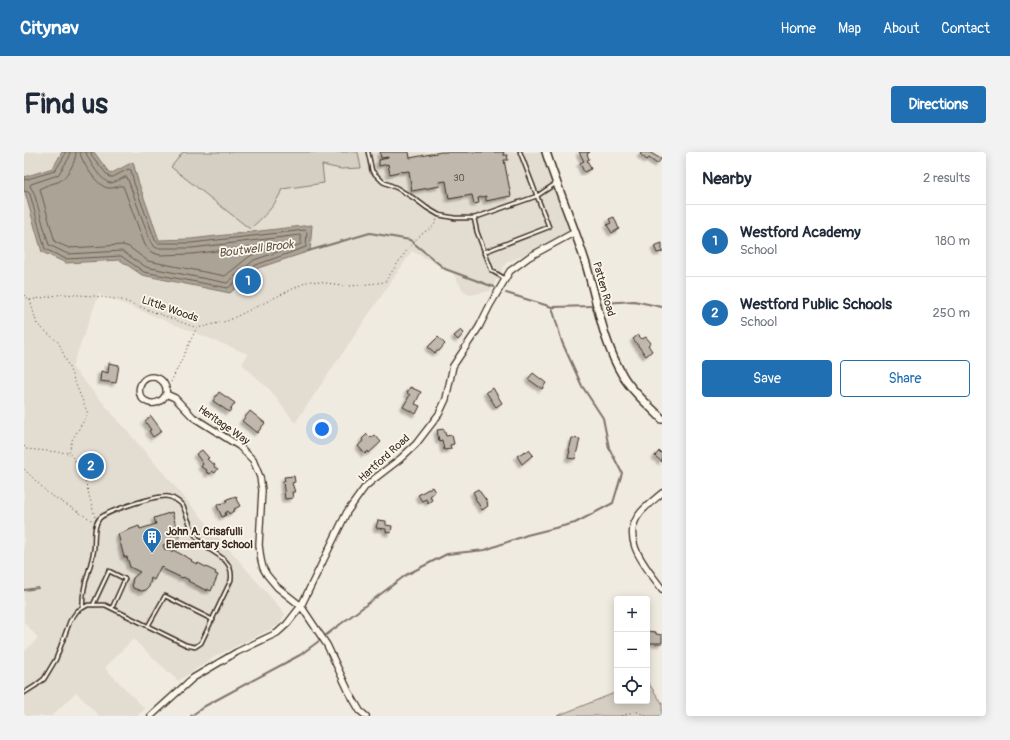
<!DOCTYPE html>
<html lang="en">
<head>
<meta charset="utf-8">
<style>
  :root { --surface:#fff; --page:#f2f2f3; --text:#1f2937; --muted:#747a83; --line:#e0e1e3; --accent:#1f6fb2 }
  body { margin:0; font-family:Pangolin,sans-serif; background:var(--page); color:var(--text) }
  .controls { position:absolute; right:12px; bottom:12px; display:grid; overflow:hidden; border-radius:4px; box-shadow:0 2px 10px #0003 }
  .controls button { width:36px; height:36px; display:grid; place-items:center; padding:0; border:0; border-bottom:1px solid var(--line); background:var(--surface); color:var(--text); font:20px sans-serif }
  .you { position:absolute; left:298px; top:277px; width:14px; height:14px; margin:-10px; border:3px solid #fff; border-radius:50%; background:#1a73e8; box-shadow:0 0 0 6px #1a73e833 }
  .badge { display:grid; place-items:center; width:26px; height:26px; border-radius:50%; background:var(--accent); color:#fff; font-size:13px; font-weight:700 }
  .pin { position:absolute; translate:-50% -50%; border:2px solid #fff; box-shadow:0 1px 4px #0006 }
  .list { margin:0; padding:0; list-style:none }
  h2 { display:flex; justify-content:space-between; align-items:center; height:52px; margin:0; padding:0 16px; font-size:17px }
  h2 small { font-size:13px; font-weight:400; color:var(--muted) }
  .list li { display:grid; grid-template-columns:26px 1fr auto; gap:12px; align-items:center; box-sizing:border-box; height:72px; padding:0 16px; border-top:1px solid var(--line) }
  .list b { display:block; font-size:15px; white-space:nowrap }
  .list p { margin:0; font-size:13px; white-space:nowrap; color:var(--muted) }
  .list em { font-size:13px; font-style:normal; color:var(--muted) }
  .actions { display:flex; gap:8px; padding:12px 16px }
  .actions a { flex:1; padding:9px 0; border:1px solid var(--accent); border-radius:4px; text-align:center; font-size:14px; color:var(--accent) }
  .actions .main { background:var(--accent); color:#fff }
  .icon { flex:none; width:22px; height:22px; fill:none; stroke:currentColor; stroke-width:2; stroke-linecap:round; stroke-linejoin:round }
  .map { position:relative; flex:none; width:638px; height:564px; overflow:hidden; border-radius:4px }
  header { display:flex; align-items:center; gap:24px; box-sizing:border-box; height:56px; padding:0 20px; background:var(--accent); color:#fff }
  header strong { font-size:19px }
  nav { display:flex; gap:22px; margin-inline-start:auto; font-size:14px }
  .intro { display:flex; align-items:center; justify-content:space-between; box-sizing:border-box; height:96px; padding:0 24px }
  h1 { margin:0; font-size:28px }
  .button { padding:10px 18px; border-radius:4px; background:var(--accent); color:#fff; font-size:14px; font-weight:700 }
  main { display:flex; gap:24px; padding:0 24px }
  aside { flex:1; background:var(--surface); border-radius:4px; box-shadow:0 2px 10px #0003 }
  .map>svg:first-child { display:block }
  .built { fill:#e2dcd1 }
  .green { fill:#d5cec3; stroke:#887c70 }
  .water { fill:#aca397; stroke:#7f7367 }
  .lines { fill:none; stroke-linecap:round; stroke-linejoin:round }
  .shore { stroke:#685a4e; stroke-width:1 }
  .stream { stroke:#7f7367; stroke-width:2 }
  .building { fill:#c0b8ad; stroke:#3b2a1e; filter:url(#shadow) }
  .service-casing { stroke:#3b2a1e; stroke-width:5.5 }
  .minor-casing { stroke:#3b2a1e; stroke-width:8 }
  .tertiary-casing { stroke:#3b2a1e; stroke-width:10 }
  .path { stroke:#3b2a1e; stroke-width:1; stroke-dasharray:1 3; stroke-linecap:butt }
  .service { stroke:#fbf7ec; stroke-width:2.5 }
  .minor { stroke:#fbf7ec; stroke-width:5.5 }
  .tertiary { stroke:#fbf7ec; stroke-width:7 }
  .labels { text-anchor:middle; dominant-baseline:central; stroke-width:3.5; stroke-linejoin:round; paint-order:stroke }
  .number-label { font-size:9px; fill:#5c4e42 }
  .street-label { font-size:11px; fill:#3b2a1e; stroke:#fbf7ec }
  .poi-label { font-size:11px; font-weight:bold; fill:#3b2a1e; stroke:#fbf7ec; text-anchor:start }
  .water-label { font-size:12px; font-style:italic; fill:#635448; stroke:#fbf7ec }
</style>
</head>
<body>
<header>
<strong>Citynav</strong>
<nav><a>Home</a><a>Map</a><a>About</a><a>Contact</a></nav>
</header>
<div class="intro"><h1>Find us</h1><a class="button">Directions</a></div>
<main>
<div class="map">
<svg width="638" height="564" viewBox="0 0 638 564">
  <defs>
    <filter id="shadow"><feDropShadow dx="-3" dy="3" stdDeviation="1" flood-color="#0004"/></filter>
  </defs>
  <rect width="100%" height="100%" fill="#f0ebe0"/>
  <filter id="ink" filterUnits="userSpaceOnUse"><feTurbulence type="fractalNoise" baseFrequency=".025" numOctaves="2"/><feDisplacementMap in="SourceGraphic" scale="8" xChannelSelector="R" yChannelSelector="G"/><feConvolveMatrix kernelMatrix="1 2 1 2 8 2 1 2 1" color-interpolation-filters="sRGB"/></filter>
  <g filter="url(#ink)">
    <polygon class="built" points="0,0 517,0 546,81 482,111 466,139 446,143 439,138 428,120 388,99 271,271 246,238 218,212 224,202 75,142 48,215 261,462 255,473 192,504 154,529 109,487 81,516 121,557 113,564 75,564 52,540 28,564 0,564 0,500 14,486 0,470"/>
    <g class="green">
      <path d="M159 0H334L337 16 317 17 298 13 300 31 258 37C252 54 239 65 226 77L147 15Z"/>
      <polygon points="623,529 638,551 638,564 533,564 593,540 593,549 623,549"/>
    </g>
    <polygon class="water" points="38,0 70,0 86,22 109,10 114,29 135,88 167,87 288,73 286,99 234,116 206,141 118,123 96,108 42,111 18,100 0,37 0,25 29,16"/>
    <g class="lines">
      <g class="shore">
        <path d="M46 0 45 6 34 23 7 32 6 34 10 41 25 93 44 102 98 99 122 115 203 131 230 108 277 92V85L276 83 168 96H132L127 91 103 25H101C96 27 91 31 86 31 78 30 63 7 62 0"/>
        <path d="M52 0C52 10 43 26 34 30 28 32 21 33 16 37L31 90 45 96 99 93 105 95 124 109 201 124 226 104 245 96 243 93 168 102 136 103 127 100 121 93 99 34C94 33 90 37 84 36 74 35 57 10 56 0"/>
        <polyline points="0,28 31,19 41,3 41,0"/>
        <polyline points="0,39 4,40 6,42 21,97 42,107 97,104 120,120 204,136 232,113 282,95 283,80 281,78 167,91 134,91 131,88 110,31 107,18 104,17 89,25 85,25 68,4 67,0"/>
      </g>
      <g class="stream">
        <polyline points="284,99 346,81 386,88 421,117 470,135"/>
        <polyline points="482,141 528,155 571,154"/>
        <polyline points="580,151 610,149 638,155"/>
        <polyline points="0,438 14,436"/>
        <polyline points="302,483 382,423 423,402 461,398 503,383 551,371 589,351 598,321 585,296 579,266 558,234 538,190 528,155"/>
        <polyline points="167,564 181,554 276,503 295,489"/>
      </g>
    </g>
    <g class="building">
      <polygon points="356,0 385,0 386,6 417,0 480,0 479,3 483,3 484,8 480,8 487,44 462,49 462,44 454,46 455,51 450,52 448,43 425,47 422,29 415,30 416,34 388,39 385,19 378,20 378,19 366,22 364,12 355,14 355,8 364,6 364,5 357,6"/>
      <polygon points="555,0 566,0 563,2 565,7 563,8 567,17 560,20 556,11 560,9"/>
      <polygon points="618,0 625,0 637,7 633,12 625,6 623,8 616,2"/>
      <polygon points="590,65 595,77 588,81 583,73 587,71 585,67"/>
      <polygon points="638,91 638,101 638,100 633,101 630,94"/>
      <polygon points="437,178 440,181 434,188 430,184"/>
      <polygon points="614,183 618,187 622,185 627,191 624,193 628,199 622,204 609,187"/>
      <polygon points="414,185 421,192 415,199 413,199 411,201 404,195"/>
      <polygon points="85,211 95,213 92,231 76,229 77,219 84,221"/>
      <polygon points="509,221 522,231 518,237 504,227"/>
      <polygon points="386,235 397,240 391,252 396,254 392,262 379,255 386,243 383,241"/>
      <polygon points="469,236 478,251 472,255 462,240"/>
      <polygon points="195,240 211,251 205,260 189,249"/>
      <polygon points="226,259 241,271 233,281 218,269"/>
      <polygon points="127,264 138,279 129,285 125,279 127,278 121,269"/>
      <polygon points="420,277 422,284 428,283 430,292 426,293 427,297 420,298 418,288 415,289 413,278"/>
      <polygon points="343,282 347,286 351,283 357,290 345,301 344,299 341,302 334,294 339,289 338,287"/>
      <polygon points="548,286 556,287 551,307 544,306 546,299 545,299"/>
      <polygon points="178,298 185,306 183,307 185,309 191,313 190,315 194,317 191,321 188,319 186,322 182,320 183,318 177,315 179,312 172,302"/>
      <polygon points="505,298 509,303 498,312 493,304 501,299 502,300"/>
      <polygon points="635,299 637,301 638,300 638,310 631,304"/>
      <polygon points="270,324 271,330 268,331 271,340 268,340 269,346 261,347 259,329 261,329 260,325"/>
      <polygon points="408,335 411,340 406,344 408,348 404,351 402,347 398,349 394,343"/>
      <polygon points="454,337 464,351 463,351 464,354 458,358 451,346 452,346 449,340"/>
      <polygon points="212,344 213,346 212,347 216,354 210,357 211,358 205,362 204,359 201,361 202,363 198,365 193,354 193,352 202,351 203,347"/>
      <polygon points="148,360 156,388 139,393 141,398 143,397 148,400 149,398 168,408 167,409 173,412 174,411 192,420 191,422 194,423 187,439 183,437 183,439 164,429 165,428 159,425 158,426 139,417 140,416 137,414 130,428 127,426 125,435 122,438 117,439 109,436 108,431 109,426 116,420 106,415 103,405 100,405 94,382 115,374 116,377 132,372 130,366"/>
      <polygon points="354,368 362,369 362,373 368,374 367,381 362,380 362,377 352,376"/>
      <polygon points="623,479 632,480 632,482 638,483 638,491 624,491"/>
    </g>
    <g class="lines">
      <g class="service-casing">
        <g id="service">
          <polyline points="344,0 348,19 359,30 373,36 391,47 403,56 415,63 431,66 450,66 453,80 468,119 480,126"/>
          <polyline points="496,0 513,44 531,32"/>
          <polyline points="450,66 513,44 525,75 460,100"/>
          <polyline points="69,453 85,419 101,427 88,456"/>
          <polyline points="124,474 141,444 189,468"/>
          <path d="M0 541 11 534 20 527 32 507 46 469 53 459 64 453H81L162 493 171 495 177 491 207 428C210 406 190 403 177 391 169 383 166 372 162 362 161 359 160 355 158 353 156 350 149 346 146 345 137 341 80 360 75 367 69 375 71 388 70 397 67 417 57 435 59 456"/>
        </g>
      </g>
      <g class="minor-casing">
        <g id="minor">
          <path d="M142 242C134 259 111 250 116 234 122 218 145 225 142 242L151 246 169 265 215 294 229 308 236 325 238 338 235 393 237 408 239 416 243 423 253 435 277 454 303 493 325 540 336 559 342 564"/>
          <path d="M638 341C631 347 623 353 617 360 594 386 623 416 638 437"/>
          <polyline points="127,564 169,526 213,500 253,481 263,472 277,454 323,360 341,335 350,327 376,307 392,292 415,262 422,247 429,214 455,175 466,153 486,119 505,105 551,80"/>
        </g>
      </g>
      <g class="tertiary-casing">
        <path id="tertiary" d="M522 0C534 38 550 74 562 112 573 149 579 191 599 224 609 241 625 253 638 267"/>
      </g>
      <g class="path">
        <path d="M0 143 6 148 39 142 70 144 98 148 173 176 203 169 285 129 327 134 361 130C372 114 384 94 398 82 406 75 408 79 413 67"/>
        <polyline points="6,148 13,172 35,191 64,262 48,288 45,301"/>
        <polyline points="147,230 172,177"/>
        <polyline points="0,294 2,297 45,301 58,317 71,365"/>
        <path d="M51 310C64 305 71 301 80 314"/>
        <polyline points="0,317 25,342 69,369"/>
        <polyline points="598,564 611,559 623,564"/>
      </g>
      <use href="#service" class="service"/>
      <use href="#minor" class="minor"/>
      <use href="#tertiary" class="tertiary"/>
    </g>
  </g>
  <defs>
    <g id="building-pin" transform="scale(1)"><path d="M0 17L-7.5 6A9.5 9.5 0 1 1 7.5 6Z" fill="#1f6fb2" stroke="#fbf7ec"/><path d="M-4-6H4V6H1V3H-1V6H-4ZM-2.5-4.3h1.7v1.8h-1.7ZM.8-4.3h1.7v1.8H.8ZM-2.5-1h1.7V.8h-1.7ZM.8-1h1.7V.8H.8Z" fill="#fff"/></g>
  </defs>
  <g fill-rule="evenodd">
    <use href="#building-pin" x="128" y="385"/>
  </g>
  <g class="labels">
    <g class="number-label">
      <text x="435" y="26">30</text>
    </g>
    <g class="street-label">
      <text transform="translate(580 137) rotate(74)">Patten Road</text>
      <text transform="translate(146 157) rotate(19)">Little Woods</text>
      <text transform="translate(200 273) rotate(35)">Heritage Way</text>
      <text transform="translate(360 306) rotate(-42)">Hartford Road</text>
    </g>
    <g class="poi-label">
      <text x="142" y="379">John A. Crisafulli<tspan x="142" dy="13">Elementary School</tspan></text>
    </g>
    <g class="water-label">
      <text transform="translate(232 97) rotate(-7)">Boutwell Brook</text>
    </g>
  </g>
</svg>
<div class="controls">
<button>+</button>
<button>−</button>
<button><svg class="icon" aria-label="locate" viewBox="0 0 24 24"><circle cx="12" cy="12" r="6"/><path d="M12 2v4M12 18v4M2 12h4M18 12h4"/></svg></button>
</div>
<div class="you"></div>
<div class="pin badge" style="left:224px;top:129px">1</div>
<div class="pin badge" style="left:67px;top:314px">2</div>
</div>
<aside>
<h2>Nearby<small>2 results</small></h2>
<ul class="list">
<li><span class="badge">1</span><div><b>Westford Academy</b><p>School</p></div><em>180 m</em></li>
<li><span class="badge">2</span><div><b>Westford Public Schools</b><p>School</p></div><em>250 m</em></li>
</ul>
<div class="actions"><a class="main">Save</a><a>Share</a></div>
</aside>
</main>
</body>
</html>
